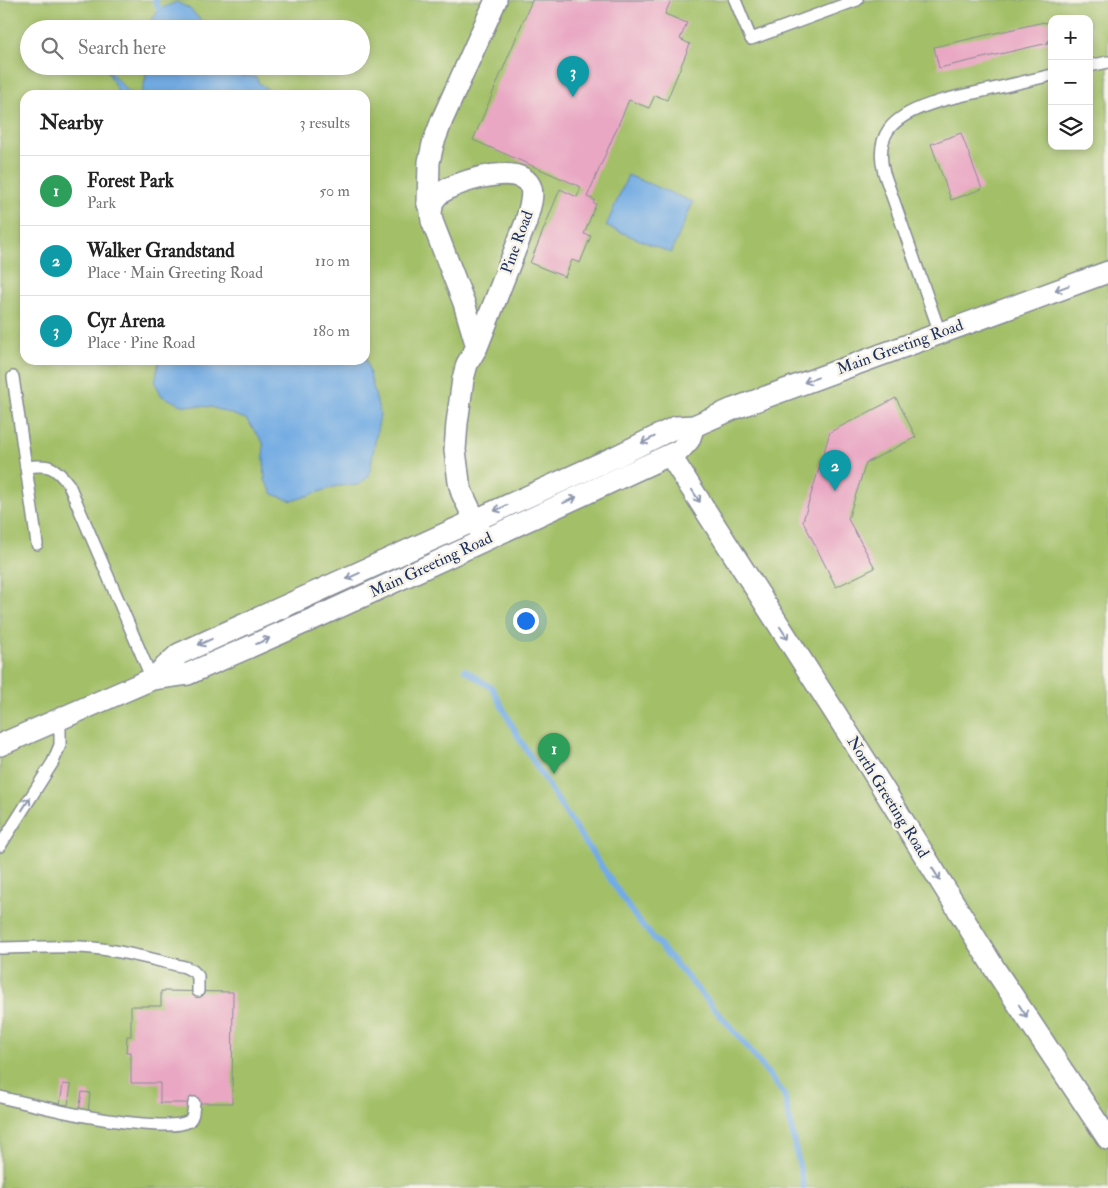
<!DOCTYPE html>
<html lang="en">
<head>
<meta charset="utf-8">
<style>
  :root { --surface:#fff; --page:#f2f2f2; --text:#222; --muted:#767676; --line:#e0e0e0; --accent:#d93025 }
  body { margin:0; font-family:"IM FELL Double Pica",serif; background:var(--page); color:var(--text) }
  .controls { position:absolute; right:15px; top:15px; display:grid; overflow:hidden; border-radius:10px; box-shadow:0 2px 8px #0003 }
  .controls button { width:45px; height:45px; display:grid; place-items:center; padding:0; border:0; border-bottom:1px solid var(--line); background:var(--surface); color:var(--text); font:25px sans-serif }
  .you { position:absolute; left:525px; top:620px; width:18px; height:18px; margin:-12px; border:4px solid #fff; border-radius:50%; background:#1a73e8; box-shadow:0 0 0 8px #1a73e833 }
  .badge { display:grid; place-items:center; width:32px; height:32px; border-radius:50%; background:var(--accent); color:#fff; font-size:16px; font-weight:700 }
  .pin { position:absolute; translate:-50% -41px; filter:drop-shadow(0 1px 2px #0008) }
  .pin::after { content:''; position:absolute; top:26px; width:18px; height:15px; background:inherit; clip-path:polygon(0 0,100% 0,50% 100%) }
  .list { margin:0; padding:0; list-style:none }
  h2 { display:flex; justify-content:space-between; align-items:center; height:65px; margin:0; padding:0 20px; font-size:21px }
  h2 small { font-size:16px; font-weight:400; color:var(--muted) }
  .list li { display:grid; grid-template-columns:32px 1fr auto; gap:15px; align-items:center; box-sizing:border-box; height:70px; padding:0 20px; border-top:1px solid var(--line) }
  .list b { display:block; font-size:19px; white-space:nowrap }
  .list p { margin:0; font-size:16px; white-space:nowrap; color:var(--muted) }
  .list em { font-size:16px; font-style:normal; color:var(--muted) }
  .icon { flex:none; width:28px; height:28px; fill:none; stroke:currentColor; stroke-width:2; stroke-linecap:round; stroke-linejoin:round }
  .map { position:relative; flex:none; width:1108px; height:1188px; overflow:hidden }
  .search { position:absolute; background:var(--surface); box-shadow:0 2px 8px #0003; left:20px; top:20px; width:350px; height:55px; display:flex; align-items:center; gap:12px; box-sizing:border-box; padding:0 18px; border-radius:28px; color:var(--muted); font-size:19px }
  .panel { position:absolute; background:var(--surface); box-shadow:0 2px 8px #0003; left:20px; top:90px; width:350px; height:275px; border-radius:15px }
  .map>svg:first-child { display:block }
  .green { fill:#a3c068; stroke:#5f7863; fill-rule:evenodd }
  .water { fill:#73ace3; stroke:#476ea0 }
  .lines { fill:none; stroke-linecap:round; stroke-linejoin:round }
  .stream { stroke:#73ace3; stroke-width:6 }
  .building { fill:#e9a7c3 }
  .lane-casing { stroke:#858a92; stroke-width:14 }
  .street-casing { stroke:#858a92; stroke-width:24 }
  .lane { stroke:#fff; stroke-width:11 }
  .street { stroke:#fff; stroke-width:21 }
  .oneway { stroke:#8d97ae }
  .labels { text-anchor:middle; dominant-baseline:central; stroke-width:5; stroke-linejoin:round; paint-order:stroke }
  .street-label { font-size:16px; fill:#1b2f5e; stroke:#f7f3e8 }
</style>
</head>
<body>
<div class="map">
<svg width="1108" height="1188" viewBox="0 0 1108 1188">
  <rect width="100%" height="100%" fill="#f7f3e8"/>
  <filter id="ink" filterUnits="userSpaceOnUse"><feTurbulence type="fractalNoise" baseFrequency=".02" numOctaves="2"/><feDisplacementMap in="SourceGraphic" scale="10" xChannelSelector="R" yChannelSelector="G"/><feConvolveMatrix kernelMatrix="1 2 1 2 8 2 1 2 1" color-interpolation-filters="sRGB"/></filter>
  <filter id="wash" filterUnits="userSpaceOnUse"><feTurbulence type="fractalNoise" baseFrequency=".0096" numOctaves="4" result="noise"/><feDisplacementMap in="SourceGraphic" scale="20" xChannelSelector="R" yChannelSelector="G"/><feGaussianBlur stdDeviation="1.12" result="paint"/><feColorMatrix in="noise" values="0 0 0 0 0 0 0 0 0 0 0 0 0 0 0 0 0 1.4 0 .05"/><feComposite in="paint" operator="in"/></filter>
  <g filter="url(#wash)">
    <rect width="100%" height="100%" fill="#efe4c7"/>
    <path class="green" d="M0 0H1108V1188H0ZM1052 19H1089V146H1052ZM29 29H361V66H29ZM25 95H365V360H25Z"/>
    <g class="water">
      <polygon points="177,2 190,9 209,29 146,29 159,9"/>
      <polygon points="145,66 238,66 242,76 256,77 259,83 276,95 141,95 146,77"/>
      <polygon points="106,68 128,91 134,95 119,95 118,91"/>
      <polygon points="628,175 693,202 671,253 606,226"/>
      <polygon points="365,355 380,414 369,476 359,485 337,486 292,501 273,494 265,480 263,442 246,419 211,407 182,405 162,396 155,383 159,360 365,360"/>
    </g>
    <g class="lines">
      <g class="stream">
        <polyline points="155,0 159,9"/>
        <polyline points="465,670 492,688 519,738 567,815 637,919 746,1045 784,1094 804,1188"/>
      </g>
    </g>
    <g id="blocks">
      <g class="building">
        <polygon points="532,0 671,0 665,14 687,23 680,39 690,44 667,100 655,95 649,108 629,100 587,197 595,200 593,203 596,204 584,234 591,236 580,263 572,260 565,277 530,263 560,189 577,197 581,187 473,140"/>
        <polygon points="1052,21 1052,40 1048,41 1048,43 939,68 934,47 1044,22 1044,23"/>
        <polygon points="961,133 982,189 951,200 931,144"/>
        <polygon points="896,398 916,437 866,463 848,519 875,568 836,587 803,521 830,432"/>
        <polygon points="161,991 233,992 232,1103 160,1103 160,1083 131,1083 131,1052 126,1052 127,1036 131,1036 131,1006 161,1006"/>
        <polygon points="63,1084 71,1085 68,1105 60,1104"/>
        <polygon points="82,1092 90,1093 88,1112 79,1111"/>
      </g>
    </g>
  </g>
  <g filter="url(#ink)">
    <use href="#blocks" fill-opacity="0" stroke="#858a92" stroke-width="1"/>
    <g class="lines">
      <g class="lane-casing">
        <g id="lane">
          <polyline points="735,0 751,39 857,0"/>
          <polyline points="1089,66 1108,62"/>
          <path d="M940 333 884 173C880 158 879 143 889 129 907 105 959 96 988 90 1009 85 1030 80 1052 75"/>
          <polyline points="13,377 37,544"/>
          <path d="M26 467C49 464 55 466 69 485L152 679"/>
          <polyline points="0,846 53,762 60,745 60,719"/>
          <path d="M0 948C31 948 63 945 93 948 124 951 155 960 185 967L193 971 198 976V991"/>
          <path d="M0 1097C52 1109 105 1123 159 1125 167 1125 181 1126 189 1121 194 1117 193 1109 194 1103"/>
        </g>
      </g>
      <g class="street-casing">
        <g id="street">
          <polyline points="428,204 429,162 433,144 442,120 496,0"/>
          <path d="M477 347 526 222C528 212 534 198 531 188 522 162 466 180 449 188 446 190 442 192 439 194 435 198 434 202 428 204L432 207 431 212 432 221 464 303 477 347 467 364 463 379 457 423 455 450 459 482 462 493 481 533"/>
          <polyline points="670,455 871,769 996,971 1108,1139"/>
          <polyline points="152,679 179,654 615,457 676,427 694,426 733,409 1108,272"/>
          <polyline points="0,745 152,679 188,674 322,615 680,450 689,440 694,426"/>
        </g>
      </g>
      <use href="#lane" class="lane"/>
      <use href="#street" class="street"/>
    </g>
    <defs><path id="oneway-shaft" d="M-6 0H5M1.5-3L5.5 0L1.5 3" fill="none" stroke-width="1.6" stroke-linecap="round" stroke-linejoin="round" transform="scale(1.25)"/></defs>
    <g class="oneway">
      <use href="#oneway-shaft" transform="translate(1062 288) rotate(160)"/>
      <use href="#oneway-shaft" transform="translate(811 380) rotate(160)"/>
      <use href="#oneway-shaft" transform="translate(648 440) rotate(153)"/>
      <use href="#oneway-shaft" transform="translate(696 496) rotate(57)"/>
      <use href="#oneway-shaft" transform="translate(570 500) rotate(-25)"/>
      <use href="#oneway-shaft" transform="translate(501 508) rotate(156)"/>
      <use href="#oneway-shaft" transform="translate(353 576) rotate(156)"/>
      <use href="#oneway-shaft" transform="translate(784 633) rotate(57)"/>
      <use href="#oneway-shaft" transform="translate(263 641) rotate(-24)"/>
      <use href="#oneway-shaft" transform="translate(205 642) rotate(156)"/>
      <use href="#oneway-shaft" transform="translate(26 804) rotate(-58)"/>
      <use href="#oneway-shaft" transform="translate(936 874) rotate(58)"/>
      <use href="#oneway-shaft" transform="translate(1023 1011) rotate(57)"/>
    </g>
  </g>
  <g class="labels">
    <g class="street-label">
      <text transform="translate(517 242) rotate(-70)">Pine Road</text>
      <text transform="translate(900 347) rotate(-20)">Main Greeting Road</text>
      <text transform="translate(431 565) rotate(-25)">Main Greeting Road</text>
      <text transform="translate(888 797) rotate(58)">North Greeting Road</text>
    </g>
  </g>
</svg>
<div class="controls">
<button>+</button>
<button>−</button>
<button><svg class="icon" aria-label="layers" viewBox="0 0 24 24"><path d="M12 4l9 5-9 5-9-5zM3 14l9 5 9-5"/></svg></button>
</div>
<div class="you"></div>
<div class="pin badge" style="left:554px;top:774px;background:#2e9e5b">1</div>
<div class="pin badge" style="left:835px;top:491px;background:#0f9aa8">2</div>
<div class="pin badge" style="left:573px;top:97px;background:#0f9aa8">3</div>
<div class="search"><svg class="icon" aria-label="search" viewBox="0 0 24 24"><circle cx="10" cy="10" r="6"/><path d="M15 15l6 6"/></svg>Search here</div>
<section class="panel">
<h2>Nearby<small>3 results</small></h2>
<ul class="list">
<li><span class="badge" style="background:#2e9e5b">1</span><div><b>Forest Park</b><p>Park</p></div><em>50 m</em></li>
<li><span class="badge" style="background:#0f9aa8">2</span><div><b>Walker Grandstand</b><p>Place · Main Greeting Road</p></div><em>110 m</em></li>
<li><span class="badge" style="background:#0f9aa8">3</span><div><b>Cyr Arena</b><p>Place · Pine Road</p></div><em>180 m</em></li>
</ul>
</section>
</div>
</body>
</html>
